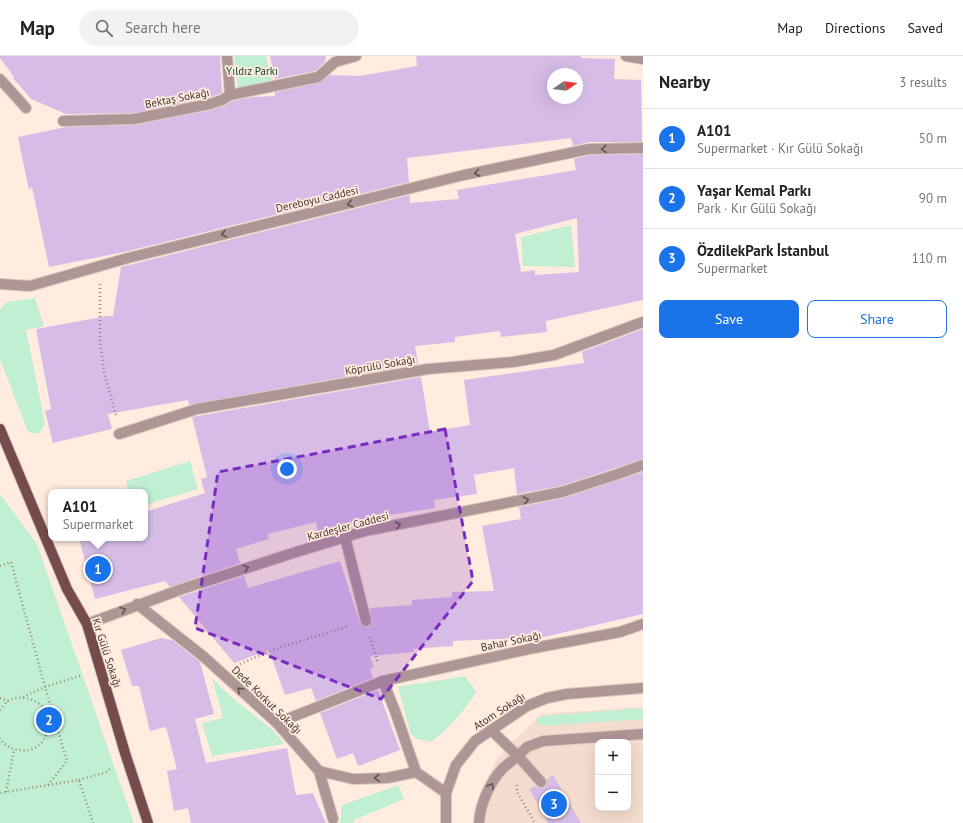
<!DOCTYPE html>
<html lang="en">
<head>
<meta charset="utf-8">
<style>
  :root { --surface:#fff; --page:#f2f2f2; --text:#222; --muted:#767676; --line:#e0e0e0; --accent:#1a73e8 }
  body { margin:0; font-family:"PT Sans",sans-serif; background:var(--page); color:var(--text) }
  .controls { position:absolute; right:12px; bottom:12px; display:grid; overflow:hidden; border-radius:8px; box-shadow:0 4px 16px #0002 }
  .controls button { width:36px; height:36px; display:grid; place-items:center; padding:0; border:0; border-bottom:1px solid var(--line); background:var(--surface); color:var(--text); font:20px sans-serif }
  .compass { position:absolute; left:547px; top:12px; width:36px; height:36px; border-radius:50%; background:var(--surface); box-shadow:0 4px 16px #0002; rotate:77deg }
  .you { position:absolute; left:287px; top:413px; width:14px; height:14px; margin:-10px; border:3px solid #fff; border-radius:50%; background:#1a73e8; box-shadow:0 0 0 6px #1a73e833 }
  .badge { display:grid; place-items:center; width:26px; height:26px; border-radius:50%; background:var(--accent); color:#fff; font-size:13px; font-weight:700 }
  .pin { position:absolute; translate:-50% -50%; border:2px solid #fff; box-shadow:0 1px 4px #0006 }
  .popup { position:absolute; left:48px; top:433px; width:100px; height:52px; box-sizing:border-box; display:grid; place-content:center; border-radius:8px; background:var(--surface); filter:drop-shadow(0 1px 3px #0005); font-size:13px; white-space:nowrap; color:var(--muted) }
  .popup b { font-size:15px; color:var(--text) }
  .popup::after { content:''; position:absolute; left:50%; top:100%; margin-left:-8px; border:8px solid transparent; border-top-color:var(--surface) }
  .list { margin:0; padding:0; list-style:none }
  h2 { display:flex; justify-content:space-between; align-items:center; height:52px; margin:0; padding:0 16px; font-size:17px }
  h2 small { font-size:13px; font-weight:400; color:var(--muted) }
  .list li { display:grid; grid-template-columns:26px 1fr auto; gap:12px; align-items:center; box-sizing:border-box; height:60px; padding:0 16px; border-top:1px solid var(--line) }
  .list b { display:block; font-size:15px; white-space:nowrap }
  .list p { margin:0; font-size:13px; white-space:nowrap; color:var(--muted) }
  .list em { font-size:13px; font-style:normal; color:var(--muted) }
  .actions { display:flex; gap:8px; padding:12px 16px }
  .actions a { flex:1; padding:9px 0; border:1px solid var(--accent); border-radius:8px; text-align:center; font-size:14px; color:var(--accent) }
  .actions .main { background:var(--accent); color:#fff }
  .icon { flex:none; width:22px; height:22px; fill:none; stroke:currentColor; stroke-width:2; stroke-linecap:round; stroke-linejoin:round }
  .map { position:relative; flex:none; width:643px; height:767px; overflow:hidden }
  header { display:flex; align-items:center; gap:24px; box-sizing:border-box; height:56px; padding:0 20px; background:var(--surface); border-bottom:1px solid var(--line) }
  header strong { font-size:19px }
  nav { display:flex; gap:22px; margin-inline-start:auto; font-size:14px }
  .search { width:280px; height:36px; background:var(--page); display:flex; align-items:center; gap:10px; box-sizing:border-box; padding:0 14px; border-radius:22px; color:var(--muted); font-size:15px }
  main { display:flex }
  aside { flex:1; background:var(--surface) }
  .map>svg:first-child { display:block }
  .built { fill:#f4ddce; fill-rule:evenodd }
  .green { fill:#c1efd3 }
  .building { fill:#d7bce8; fill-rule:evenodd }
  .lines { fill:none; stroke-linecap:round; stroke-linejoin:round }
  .minor-casing { stroke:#d9c8bc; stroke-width:12 }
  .major-casing { stroke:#d9c8bc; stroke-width:12 }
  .path { stroke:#98887e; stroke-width:2.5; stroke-dasharray:1 3; stroke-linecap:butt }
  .minor { stroke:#ae9596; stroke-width:10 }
  .major { stroke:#754b4d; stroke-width:10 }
  .oneway { stroke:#63534e }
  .marked { fill:#7b2cbf; fill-opacity:0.2; stroke:#7b2cbf; stroke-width:3; stroke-dasharray:8 5; stroke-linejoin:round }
  .labels { text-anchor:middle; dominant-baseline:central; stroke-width:3.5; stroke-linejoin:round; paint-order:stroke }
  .park-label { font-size:11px; fill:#09482c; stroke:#ffecdf }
  .street-label { font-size:11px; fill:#43372f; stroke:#ffecdf }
</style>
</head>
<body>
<header>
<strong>Map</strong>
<div class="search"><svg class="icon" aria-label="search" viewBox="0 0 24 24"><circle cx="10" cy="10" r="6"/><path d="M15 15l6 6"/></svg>Search here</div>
<nav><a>Map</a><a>Directions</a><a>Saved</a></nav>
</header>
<main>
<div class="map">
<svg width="643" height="767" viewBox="0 0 643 767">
  <rect width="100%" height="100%" fill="#ffecdf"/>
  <path class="built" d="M643 651V767H477L475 750 497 702 541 658ZM598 686H628V752H598Z"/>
  <g class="green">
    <polygon points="234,0 266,0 273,26 238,34"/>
    <polygon points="571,169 575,211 523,210 521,181"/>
    <polygon points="35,242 44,270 26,274 45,368 39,378 28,376 0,303 0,253 7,246"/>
    <polygon points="190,405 198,433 145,449 145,436 129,436 126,425"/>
    <polygon points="0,438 37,488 134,767 0,767"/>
    <path d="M465 620 476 636C465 655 449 671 432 686L417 683 411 678 398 631Z"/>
    <polygon points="212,622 229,639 275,676 284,688 212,700 202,667 223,662"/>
    <polygon points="643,652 643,663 543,670 538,668 536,663 543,660"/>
    <polygon points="398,729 404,743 354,764 354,767 340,767 342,749"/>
  </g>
  <g class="building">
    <polygon points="0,0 220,0 222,37 208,42 133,57 66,58 31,43 13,22 14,21 0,2"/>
    <polygon points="270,0 326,0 325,6 315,15 275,23"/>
    <path d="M416 0H581V2L615 3 614 23 641 24 642 86H589L573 90 571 82 407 102 409 126 124 196 49 211 32 131 29 134 18 81 66 71 135 69 211 54 224 50 232 45 252 41 275 40V36L319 27 330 19 360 20 417 10ZM553 18H577V42H553Z"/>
    <path d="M643 98V244L546 265 547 276 501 281 500 275 455 281V286L415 290 418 308 189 349 188 344 108 358 112 373 53 387 45 355 51 353 36 273 107 260H113L121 211 410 139V147L459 143 457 134 576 114 574 103 590 99ZM577 162 579 216 535 219V214L521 216 515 178Z"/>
    <polygon points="643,273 643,403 560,430 517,438 514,412 474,419 477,438 434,444 435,452 382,460 318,476 316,466 268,478 269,483 236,493 240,507 170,531 165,525 95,543 79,482 145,482 145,456 205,437 201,423 207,421 192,361 421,321 430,376 470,369 464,324 584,307 582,296"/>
    <polygon points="643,416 643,558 544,581 453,585 453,590 413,593 414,596 370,600 374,612 370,613 373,622 316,645 311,632 285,639 269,594 234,607 179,541 244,520 248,532 340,505 360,567 364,571 368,571 372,566 370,552 412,549 412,544 452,541 452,536 494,535 482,470 521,463 519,451 564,442"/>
    <polygon points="161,582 172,584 200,606 214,658 195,663 206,707 287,692 296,739 313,737 326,767 191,767 188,752 174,755 167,715 177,713 166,671 150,675 139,630 132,630 121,594"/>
    <polygon points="378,634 400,694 358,710 353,697 337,703 320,657"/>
    <polygon points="553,719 566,741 581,767 548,767 542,755 529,733 535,730 539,732 545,731 547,728 547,723"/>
  </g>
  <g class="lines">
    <g class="minor-casing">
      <g id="minor">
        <polyline points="227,0 230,39"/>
        <polyline points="626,0 643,3"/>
        <polyline points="0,23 26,52"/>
        <polyline points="63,65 134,63 210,48 222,44 230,39 318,21 335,6 356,0"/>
        <polyline points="0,228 30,230 128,202 464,119 589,93 643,92"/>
        <polyline points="119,378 197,353 428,313 513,306 554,299 643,266"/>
        <polyline points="345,481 366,565"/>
        <polyline points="137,548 204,601 277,667 319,715 353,723 387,722 416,716"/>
        <polyline points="87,568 182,533 293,497 365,475 562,436 618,418 643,409"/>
        <polyline points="383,625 395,655 416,716 446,737 446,767"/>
        <polyline points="277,667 383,625 534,592 620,576 643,568"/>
        <polyline points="491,674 518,700 527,691 543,685 643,678"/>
        <polyline points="319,715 333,763"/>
        <polyline points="446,737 456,709 475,685 527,650 547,642 567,638 643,632"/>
        <path d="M479 767C480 748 490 726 503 712 508 708 513 704 518 700L541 726"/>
      </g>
    </g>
    <g class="major-casing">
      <polyline id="major" points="0,373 67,533 87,568 125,697 148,767"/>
    </g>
    <g class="path">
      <polyline points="100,228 100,284 104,316 116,359"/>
      <polyline points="0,510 11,506 45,631 67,705 48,729 0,737"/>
      <polyline points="370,581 378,607"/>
      <polyline points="240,608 272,594 349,570"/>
      <polyline points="23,641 45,631 82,619"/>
      <polyline points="0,642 8,645"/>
      <path d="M0 654C2 652 5 647 8 645 21 637 42 644 47 658 53 672 44 691 29 694 26 695 22 694 19 694 12 694 3 688 0 682"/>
      <polyline points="79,724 107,716 110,713"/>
      <polyline points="48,729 79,724 93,767"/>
      <polyline points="517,729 517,736 535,767"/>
      <polyline points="6,736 14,694"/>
    </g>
    <use href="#minor" class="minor"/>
    <use href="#major" class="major"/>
  </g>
  <defs><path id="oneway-chevron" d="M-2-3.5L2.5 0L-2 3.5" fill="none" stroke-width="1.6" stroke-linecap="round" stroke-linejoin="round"/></defs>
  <g class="oneway">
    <use href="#oneway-chevron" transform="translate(604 93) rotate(179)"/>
    <use href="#oneway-chevron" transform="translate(477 117) rotate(169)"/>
    <use href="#oneway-chevron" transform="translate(350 148) rotate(167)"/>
    <use href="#oneway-chevron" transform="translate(224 178) rotate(167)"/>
    <use href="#oneway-chevron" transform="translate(526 444) rotate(-12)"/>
    <use href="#oneway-chevron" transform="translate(398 469) rotate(-11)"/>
    <use href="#oneway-chevron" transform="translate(246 512) rotate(-18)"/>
    <use href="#oneway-chevron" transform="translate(123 554) rotate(-21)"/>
    <use href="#oneway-chevron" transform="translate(240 634) rotate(-138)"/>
    <use href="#oneway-chevron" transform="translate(377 722) rotate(178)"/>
    <use href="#oneway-chevron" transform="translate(491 730) rotate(-60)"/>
  </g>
  <path class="marked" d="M445 373 473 525 381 643 195 572 218 416Z"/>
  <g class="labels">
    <g class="park-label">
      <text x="252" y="15">Yıldız Parkı</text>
    </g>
    <g class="street-label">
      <text transform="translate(177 42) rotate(-11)">Bektaş Sokağı</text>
      <text transform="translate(317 143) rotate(-13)">Dereboyu Caddesi</text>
      <text transform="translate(380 309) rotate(-10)">Köprülü Sokağı</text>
      <text transform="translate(348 470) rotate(-15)">Kardeşler Caddesi</text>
      <text transform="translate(511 585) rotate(-12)">Bahar Sokağı</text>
      <text transform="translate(107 597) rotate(72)">Kır Gülü Sokağı</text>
      <text transform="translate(267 644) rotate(44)">Dede Korkut Sokağı</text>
      <text transform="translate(499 655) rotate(-33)">Atom Sokağı</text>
    </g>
  </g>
</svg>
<div class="controls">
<button>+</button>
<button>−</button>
</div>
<svg class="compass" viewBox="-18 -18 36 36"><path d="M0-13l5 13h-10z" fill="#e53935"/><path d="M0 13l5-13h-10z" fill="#767676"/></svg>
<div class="you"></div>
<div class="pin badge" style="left:98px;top:513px">1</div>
<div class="popup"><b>A101</b>Supermarket</div>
<div class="pin badge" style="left:49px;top:664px">2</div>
<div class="pin badge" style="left:554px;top:748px">3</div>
</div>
<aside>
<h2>Nearby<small>3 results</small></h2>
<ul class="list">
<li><span class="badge">1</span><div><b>A101</b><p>Supermarket · Kır Gülü Sokağı</p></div><em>50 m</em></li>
<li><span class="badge">2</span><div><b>Yaşar Kemal Parkı</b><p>Park · Kır Gülü Sokağı</p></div><em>90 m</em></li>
<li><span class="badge">3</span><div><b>ÖzdilekPark İstanbul</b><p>Supermarket</p></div><em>110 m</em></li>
</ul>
<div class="actions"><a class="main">Save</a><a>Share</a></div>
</aside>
</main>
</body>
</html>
